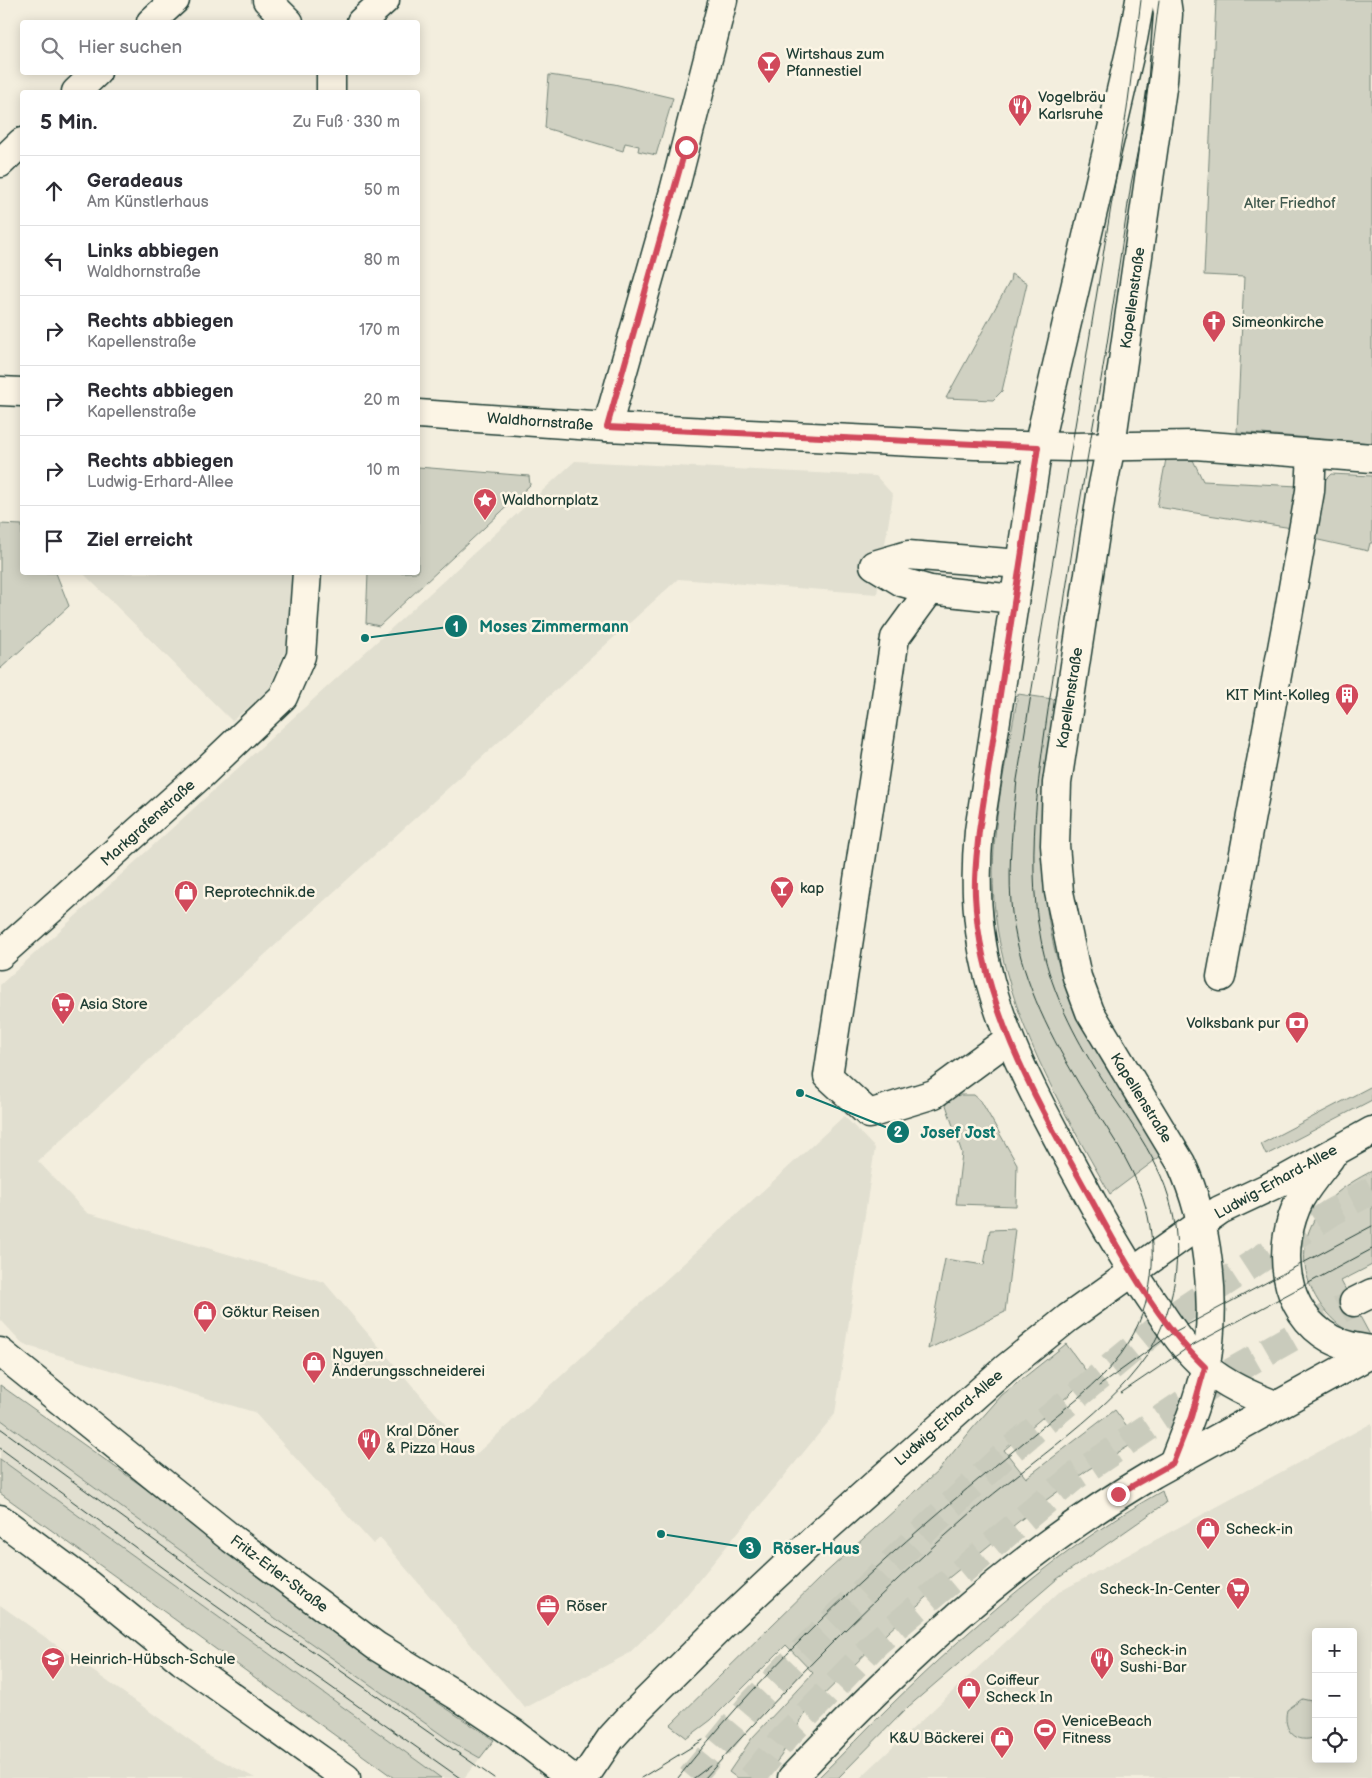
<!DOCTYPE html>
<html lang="de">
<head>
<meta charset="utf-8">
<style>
  :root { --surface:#fff; --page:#f7f7f7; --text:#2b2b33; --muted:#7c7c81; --line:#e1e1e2 }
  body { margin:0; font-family:"Balsamiq Sans",sans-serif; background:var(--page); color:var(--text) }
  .controls { position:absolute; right:15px; bottom:15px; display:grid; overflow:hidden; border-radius:5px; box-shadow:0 2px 12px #0003 }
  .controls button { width:45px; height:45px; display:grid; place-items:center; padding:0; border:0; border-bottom:1px solid var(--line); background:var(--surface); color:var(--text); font:25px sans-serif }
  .stop { position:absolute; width:15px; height:15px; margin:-11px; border:4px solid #d1495b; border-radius:50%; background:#fff }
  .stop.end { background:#d1495b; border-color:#fff; box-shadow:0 1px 5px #0008 }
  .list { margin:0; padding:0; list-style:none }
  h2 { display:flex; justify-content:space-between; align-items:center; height:65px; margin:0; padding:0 20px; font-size:21px }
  h2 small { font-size:16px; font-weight:400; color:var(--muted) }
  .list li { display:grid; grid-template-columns:32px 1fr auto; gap:15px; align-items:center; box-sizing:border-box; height:70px; padding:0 20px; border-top:1px solid var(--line) }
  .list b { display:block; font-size:19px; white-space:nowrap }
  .list p { margin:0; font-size:16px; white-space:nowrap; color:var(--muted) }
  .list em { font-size:16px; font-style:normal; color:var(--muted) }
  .icon { flex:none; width:28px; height:28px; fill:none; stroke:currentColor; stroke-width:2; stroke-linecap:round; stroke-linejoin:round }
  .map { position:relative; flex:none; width:1372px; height:1778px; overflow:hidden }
  .search { position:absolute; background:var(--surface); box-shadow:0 2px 12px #0003; left:20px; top:20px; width:400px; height:55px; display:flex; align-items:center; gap:12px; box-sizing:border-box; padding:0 18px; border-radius:5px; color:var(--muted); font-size:19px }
  .panel { position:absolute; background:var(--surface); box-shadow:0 2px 12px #0003; left:20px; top:90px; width:400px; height:485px; border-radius:5px }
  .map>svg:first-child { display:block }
  .built { fill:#e1dfd0; fill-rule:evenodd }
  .green { fill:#d0d1c2; stroke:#78877b }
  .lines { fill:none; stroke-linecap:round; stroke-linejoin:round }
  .major-tunnel { stroke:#c9cbbc; stroke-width:28; stroke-dasharray:28 14; stroke-linecap:butt }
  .minor-casing { stroke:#1f3d34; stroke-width:31 }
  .major-casing { stroke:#1f3d34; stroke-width:31 }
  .minor { stroke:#fcf5e5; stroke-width:28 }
  .major { stroke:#fcf5e5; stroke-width:28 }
  .tram { stroke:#1f3d34; stroke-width:1 }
  .route { stroke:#d1495b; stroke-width:6 }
  .labels { text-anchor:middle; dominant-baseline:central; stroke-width:5; stroke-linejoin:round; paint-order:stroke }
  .poi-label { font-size:15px; fill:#1f3d34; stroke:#fcf5e5; text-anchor:start }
  .park-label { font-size:15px; fill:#425b50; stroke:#fcf5e5 }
  .street-label { font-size:15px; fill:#1f3d34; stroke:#fcf5e5 }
  .leader { fill:none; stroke:#0f766e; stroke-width:2 }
  .callout-dot { fill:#0f766e; stroke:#fcf5e5; stroke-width:2 }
  .mark-label { font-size:15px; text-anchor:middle; font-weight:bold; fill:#fff }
  .callout-label { font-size:16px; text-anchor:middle; font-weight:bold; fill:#0f766e; stroke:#fcf5e5; stroke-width:5; stroke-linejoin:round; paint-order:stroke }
</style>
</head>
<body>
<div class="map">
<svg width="1372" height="1778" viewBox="0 0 1372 1778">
  <rect width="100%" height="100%" fill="#f3eede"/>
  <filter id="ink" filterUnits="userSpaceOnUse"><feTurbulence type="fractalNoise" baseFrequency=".02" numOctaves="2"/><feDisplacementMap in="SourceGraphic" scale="10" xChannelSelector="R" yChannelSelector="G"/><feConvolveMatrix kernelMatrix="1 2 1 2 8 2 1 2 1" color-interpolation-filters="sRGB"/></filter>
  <g filter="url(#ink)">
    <g class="built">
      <polygon points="575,461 876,476 893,495 877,594 678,579 38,1161 87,1213 324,1282 473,1457 844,1116 875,1148 835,1414 676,1608 628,1654 525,1708 380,1538 373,1544 254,1412 24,1345 0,1319 0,985"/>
      <polygon points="83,573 296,573 292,635 268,691 232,721"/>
      <polygon points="0,1419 235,1590 452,1742 480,1758 464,1778 441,1778 0,1459"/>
      <path d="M1372 1423V1778H860L1059 1592ZM1316 1632H1353V1759H1316Z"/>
      <polygon points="0,1605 211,1755 255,1778 0,1778"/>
    </g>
    <g class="green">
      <polygon points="1216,0 1372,0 1372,443 1237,432 1244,277 1204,275"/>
      <polygon points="549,75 614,84 673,98 656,155 638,151 639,146 625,143 623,151 545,128"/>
      <polygon points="1011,274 1027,283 1002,391 993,400 946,398 1010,281"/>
      <polygon points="1166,459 1193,460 1203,481 1298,486 1292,528 1157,507"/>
      <polygon points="418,467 529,476 530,485 379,626 366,623 368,573 418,572"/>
      <polygon points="1331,474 1372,476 1372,543 1370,543 1368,551 1314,539 1325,480"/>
      <polygon points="0,524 22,525 22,572 56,573 69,606 0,669"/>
      <path d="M1018 694 1059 700C1054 740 1046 780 1044 820 1039 885 1050 957 1078 1016 1100 1065 1134 1109 1162 1155L1110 1194C1060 1106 1006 1014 995 912 987 839 1006 765 1018 694Z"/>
      <polygon points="1372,1086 1372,1100 1266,1155 1261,1144"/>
      <polygon points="957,1095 974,1095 981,1101 1017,1164 1016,1206 956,1204 962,1153 945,1102"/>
      <path d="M1372 1171V1265L1341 1281 1370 1335C1359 1338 1348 1332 1339 1325 1314 1304 1298 1270 1307 1237 1317 1203 1343 1186 1372 1171Z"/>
      <polygon points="1015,1229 1005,1312 928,1349 945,1259 984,1265 990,1230"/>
      <polygon points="1066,1344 1089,1375 1069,1395 1004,1450 1026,1478 1115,1410 1138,1441 1089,1469 1038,1506 946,1580 889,1631 805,1713 781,1756 764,1778 737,1778 729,1772 752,1738 813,1673 786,1645 711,1720 687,1738 670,1725 822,1576 938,1471 972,1429 1002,1395"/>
      <polygon points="0,1385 156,1496 381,1665 494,1740 480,1758 452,1742 235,1590 0,1419"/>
      <polygon points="0,1459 441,1778 394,1778 0,1493"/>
      <path d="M1162 1491 1166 1503 1057 1579 908 1707 838 1778H818C843 1754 866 1729 891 1705 973 1625 1062 1547 1162 1491Z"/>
      <path d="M1302 1699 1316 1702V1737C1296 1745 1282 1730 1287 1710Z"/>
    </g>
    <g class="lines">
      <g class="major-tunnel">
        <polyline points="691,1778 752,1704 795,1659 929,1526 1008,1452 1169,1319 1332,1212 1372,1190"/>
        <polyline points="752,1778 787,1735 877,1642 1074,1477 1226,1375 1354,1302"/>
      </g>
      <g class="minor-casing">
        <g id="minor">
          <polyline points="267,0 289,22"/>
          <polyline points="151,22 175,0"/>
          <polyline points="361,22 385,0"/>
          <polyline points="76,92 97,72"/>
          <polyline points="331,92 331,72"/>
          <polyline points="0,163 22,142"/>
          <polyline points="0,391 22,392"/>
          <polyline points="418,414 607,427 975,445 1071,447 1195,445 1372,458"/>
          <polyline points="607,427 674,191 723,0"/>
          <polyline points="930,590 895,638 828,1076 869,1114 934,1094 1009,1039"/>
          <polyline points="1014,599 930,590 902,582 874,565 908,555 1020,564"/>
          <polyline points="0,955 201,775 283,697 301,656 307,572"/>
          <polyline points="1221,977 1288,616 1310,491 1312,454"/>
        </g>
      </g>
      <g class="major-casing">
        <g id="major">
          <path d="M1140 0 1133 39 1038 447 979 831C974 882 976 930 990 981 1011 1059 1053 1129 1091 1200 1112 1238 1133 1274 1158 1309 1172 1330 1186 1351 1205 1367 1226 1385 1250 1395 1275 1405"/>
          <path d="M1166 0 1168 14 1163 81 1111 445 1101 495 1057 783 1055 845 1059 892 1077 977 1090 1012 1181 1163C1208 1222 1218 1304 1205 1369 1198 1401 1185 1432 1173 1463"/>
          <path d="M1330 1158C1320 1171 1308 1185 1300 1199 1276 1246 1281 1311 1331 1339 1344 1346 1358 1348 1372 1350"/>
          <polyline points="1354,1302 1372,1293"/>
          <polyline points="0,1352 232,1539 376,1646 461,1698 515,1734 572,1778"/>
          <polyline points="0,1519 89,1585 182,1661 346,1778"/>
          <polyline points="584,1778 611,1738 632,1715 728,1620 823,1531 1005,1369 1068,1318 1220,1210 1282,1181 1372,1131"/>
          <path d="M792 1778C899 1663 1018 1553 1153 1474L1372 1353"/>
        </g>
      </g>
      <use href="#minor" class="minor"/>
      <use href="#major" class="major"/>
      <g class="tram">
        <polyline points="1099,1386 1174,1332 1372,1226"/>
        <polyline points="1121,1393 1186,1349 1372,1249"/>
        <polyline points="0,1428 258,1616 311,1650 494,1778"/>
        <polyline points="0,1448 192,1589 460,1778"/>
        <polyline points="641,1778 703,1740"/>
        <path d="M678 1778C756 1679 846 1592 942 1510 976 1481 1011 1453 1046 1424 1076 1399 1109 1376 1129 1342 1157 1295 1159 1237 1139 1187 1122 1145 1093 1110 1071 1070 1041 1019 1016 963 1011 903 1008 862 1013 821 1017 780L1127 109 1141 0"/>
        <polyline points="694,1778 710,1766"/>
        <path d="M705 1778C788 1684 877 1595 972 1512 1025 1465 1120 1406 1153 1345 1181 1293 1185 1231 1161 1176 1144 1137 1116 1103 1094 1067 1070 1028 1049 984 1041 940 1023 851 1043 746 1056 657 1068 572 1082 487 1097 403 1110 330 1120 257 1131 184L1144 119 1159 0"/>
      </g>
    </g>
  </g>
  <g class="lines" filter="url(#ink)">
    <path class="route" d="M686 147 607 427 1038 447 979 831C977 852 974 874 975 895 980 1006 1039 1105 1091 1199 1123 1258 1156 1320 1205 1367L1191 1417 1173 1463 1118 1494"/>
  </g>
  <defs>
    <g id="bar-pin" transform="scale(1.25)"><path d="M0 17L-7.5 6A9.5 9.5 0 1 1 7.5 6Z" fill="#d1495b" stroke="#fcf5e5"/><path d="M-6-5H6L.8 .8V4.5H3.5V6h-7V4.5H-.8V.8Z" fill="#fff"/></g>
    <g id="restaurant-pin" transform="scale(1.25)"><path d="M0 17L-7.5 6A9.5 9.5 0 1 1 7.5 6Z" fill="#d1495b" stroke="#fcf5e5"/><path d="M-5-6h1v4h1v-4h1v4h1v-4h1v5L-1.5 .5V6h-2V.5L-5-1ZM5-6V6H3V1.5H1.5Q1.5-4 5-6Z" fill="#fff"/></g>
    <g id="church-pin" transform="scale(1.25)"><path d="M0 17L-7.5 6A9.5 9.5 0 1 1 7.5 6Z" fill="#d1495b" stroke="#fcf5e5"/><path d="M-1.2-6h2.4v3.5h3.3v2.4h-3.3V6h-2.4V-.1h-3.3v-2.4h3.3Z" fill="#fff"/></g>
    <g id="sight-pin" transform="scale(1.25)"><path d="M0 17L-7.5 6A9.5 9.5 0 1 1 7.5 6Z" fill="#d1495b" stroke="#fcf5e5"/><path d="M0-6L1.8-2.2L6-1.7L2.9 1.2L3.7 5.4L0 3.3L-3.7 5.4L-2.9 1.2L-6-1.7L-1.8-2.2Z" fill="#fff"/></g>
    <g id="building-pin" transform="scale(1.25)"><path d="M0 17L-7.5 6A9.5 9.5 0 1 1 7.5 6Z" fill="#d1495b" stroke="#fcf5e5"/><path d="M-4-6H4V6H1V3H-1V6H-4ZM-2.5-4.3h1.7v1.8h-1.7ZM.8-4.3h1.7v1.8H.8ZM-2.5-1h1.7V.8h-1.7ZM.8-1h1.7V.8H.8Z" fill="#fff"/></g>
    <g id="shop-pin" transform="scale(1.25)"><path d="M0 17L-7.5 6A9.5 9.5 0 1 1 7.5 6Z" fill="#d1495b" stroke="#fcf5e5"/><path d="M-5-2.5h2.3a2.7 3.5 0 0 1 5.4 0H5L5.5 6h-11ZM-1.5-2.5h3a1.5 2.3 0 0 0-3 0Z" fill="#fff"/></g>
    <g id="supermarket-pin" transform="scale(1.25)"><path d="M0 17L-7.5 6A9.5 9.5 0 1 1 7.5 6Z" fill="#d1495b" stroke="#fcf5e5"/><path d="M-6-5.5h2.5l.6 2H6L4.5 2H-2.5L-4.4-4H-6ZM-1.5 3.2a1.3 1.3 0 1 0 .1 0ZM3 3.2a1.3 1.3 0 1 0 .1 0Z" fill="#fff"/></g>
    <g id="bank-pin" transform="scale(1.25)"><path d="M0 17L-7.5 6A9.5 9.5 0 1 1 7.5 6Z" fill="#d1495b" stroke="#fcf5e5"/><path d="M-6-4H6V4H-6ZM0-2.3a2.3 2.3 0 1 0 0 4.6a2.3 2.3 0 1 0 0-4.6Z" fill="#fff"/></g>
    <g id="office-pin" transform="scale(1.25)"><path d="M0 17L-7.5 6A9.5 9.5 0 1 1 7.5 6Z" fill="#d1495b" stroke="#fcf5e5"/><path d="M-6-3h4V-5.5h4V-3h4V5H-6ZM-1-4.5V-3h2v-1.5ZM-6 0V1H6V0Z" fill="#fff"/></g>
    <g id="school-pin" transform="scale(1.25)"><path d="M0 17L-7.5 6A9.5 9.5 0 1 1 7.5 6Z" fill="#d1495b" stroke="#fcf5e5"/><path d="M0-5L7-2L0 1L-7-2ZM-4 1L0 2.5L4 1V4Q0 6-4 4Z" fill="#fff"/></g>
    <g id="stadium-pin" transform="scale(1.25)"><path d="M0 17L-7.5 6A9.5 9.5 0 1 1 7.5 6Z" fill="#d1495b" stroke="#fcf5e5"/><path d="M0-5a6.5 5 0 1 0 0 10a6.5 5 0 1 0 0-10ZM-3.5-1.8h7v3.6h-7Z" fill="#fff"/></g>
  </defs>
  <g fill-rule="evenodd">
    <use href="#bar-pin" x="769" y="63"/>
    <use href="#restaurant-pin" x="1020" y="106"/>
    <use href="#church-pin" x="1214" y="322"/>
    <use href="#sight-pin" x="485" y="500"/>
    <use href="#building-pin" x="1347" y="695"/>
    <use href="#bar-pin" x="782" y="888"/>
    <use href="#shop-pin" x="186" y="892"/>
    <use href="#supermarket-pin" x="63" y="1004"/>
    <use href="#bank-pin" x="1297" y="1023"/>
    <use href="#shop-pin" x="205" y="1312"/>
    <use href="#shop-pin" x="314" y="1363"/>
    <use href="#restaurant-pin" x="369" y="1440"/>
    <use href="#shop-pin" x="1208" y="1529"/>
    <use href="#supermarket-pin" x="1238" y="1589"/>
    <use href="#office-pin" x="548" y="1606"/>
    <use href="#school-pin" x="53" y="1659"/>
    <use href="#restaurant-pin" x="1102" y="1659"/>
    <use href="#shop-pin" x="969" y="1689"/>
    <use href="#stadium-pin" x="1045" y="1730"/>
    <use href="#shop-pin" x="1002" y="1738"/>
  </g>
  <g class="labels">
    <g class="poi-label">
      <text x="786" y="54">Wirtshaus zum<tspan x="786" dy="17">Pfannestiel</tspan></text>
      <text x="1038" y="97">Vogelbräu<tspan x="1038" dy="17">Karlsruhe</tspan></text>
      <text x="1232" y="322">Simeonkirche</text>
      <text x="502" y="500">Waldhornplatz</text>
      <text x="1330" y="695" text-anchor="end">KIT Mint-Kolleg</text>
      <text x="800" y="888">kap</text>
      <text x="204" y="892">Reprotechnik.de</text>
      <text x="80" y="1004">Asia Store</text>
      <text x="1280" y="1023" text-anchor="end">Volksbank pur</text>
      <text x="222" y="1312">Göktur Reisen</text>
      <text x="332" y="1354">Nguyen<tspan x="332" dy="17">Änderungsschneiderei</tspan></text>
      <text x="386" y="1431">Kral Döner<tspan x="386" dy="17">&amp; Pizza Haus</tspan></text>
      <text x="1226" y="1529">Scheck-in</text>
      <text x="1220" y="1589" text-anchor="end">Scheck-In-Center</text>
      <text x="566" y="1606">Röser</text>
      <text x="1120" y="1650">Scheck-in<tspan x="1120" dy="17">Sushi-Bar</tspan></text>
      <text x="70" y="1659">Heinrich-Hübsch-Schule</text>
      <text x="986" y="1680">Coiffeur<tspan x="986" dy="17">Scheck In</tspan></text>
      <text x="1062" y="1721">VeniceBeach<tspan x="1062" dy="17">Fitness</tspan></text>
      <text x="984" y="1738" text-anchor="end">K&amp;U Bäckerei</text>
    </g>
    <g class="park-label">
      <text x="1290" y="203">Alter Friedhof</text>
    </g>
    <g class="street-label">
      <text transform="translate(1133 298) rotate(-82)">Kapellenstraße</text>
      <text transform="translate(540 422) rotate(4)">Waldhornstraße</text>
      <text transform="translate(1070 698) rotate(-81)">Kapellenstraße</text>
      <text transform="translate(148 823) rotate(-42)">Markgrafenstraße</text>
      <text transform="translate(1141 1098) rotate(58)">Kapellenstraße</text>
      <text transform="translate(1276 1182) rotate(-29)">Ludwig-Erhard-Allee</text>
      <text transform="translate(949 1418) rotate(-41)">Ludwig-Erhard-Allee</text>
      <text transform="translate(279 1574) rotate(37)">Fritz-Erler-Straße</text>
    </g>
  </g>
  <path class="leader" d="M365 638L456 626M800 1093L898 1132M661 1534L750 1548"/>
  <g class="callout-dot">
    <circle cx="365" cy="638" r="5"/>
    <circle cx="800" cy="1093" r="5"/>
    <circle cx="661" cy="1534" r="5"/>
    <circle cx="456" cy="626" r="12"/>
    <circle cx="898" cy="1132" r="12"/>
    <circle cx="750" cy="1548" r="12"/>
  </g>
  <g class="mark-label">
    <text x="456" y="632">1</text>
    <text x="898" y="1137">2</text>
    <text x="750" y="1553">3</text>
  </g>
  <g class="callout-label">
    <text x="554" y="632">Moses Zimmermann</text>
    <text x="958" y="1138">Josef Jost</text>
    <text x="816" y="1554">Röser-Haus</text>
  </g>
</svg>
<div class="controls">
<button>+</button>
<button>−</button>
<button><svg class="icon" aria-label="locate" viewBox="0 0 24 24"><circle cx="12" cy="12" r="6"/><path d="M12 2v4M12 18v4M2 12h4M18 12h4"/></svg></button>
</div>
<div class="stop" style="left:686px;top:147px"></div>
<div class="stop end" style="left:1118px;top:1494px"></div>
<div class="search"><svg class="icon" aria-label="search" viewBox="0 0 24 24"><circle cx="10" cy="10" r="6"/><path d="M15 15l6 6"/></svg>Hier suchen</div>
<section class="panel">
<h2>5 Min.<small>Zu Fuß · 330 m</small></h2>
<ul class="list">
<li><svg class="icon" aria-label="ahead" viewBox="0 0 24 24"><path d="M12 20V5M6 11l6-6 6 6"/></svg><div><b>Geradeaus</b><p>Am Künstlerhaus</p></div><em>50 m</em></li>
<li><svg class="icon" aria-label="left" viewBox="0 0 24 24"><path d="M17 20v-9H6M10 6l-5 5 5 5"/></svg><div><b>Links abbiegen</b><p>Waldhornstraße</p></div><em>80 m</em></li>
<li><svg class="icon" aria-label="right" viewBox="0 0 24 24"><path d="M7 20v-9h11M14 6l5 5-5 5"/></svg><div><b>Rechts abbiegen</b><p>Kapellenstraße</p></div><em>170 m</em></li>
<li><svg class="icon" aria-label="right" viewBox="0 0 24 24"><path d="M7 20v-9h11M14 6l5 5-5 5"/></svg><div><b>Rechts abbiegen</b><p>Kapellenstraße</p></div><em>20 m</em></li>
<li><svg class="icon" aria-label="right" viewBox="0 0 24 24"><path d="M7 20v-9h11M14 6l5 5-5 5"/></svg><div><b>Rechts abbiegen</b><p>Ludwig-Erhard-Allee</p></div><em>10 m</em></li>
<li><svg class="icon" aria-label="arrive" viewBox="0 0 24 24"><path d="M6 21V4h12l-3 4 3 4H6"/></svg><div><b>Ziel erreicht</b></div></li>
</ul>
</section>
</div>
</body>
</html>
